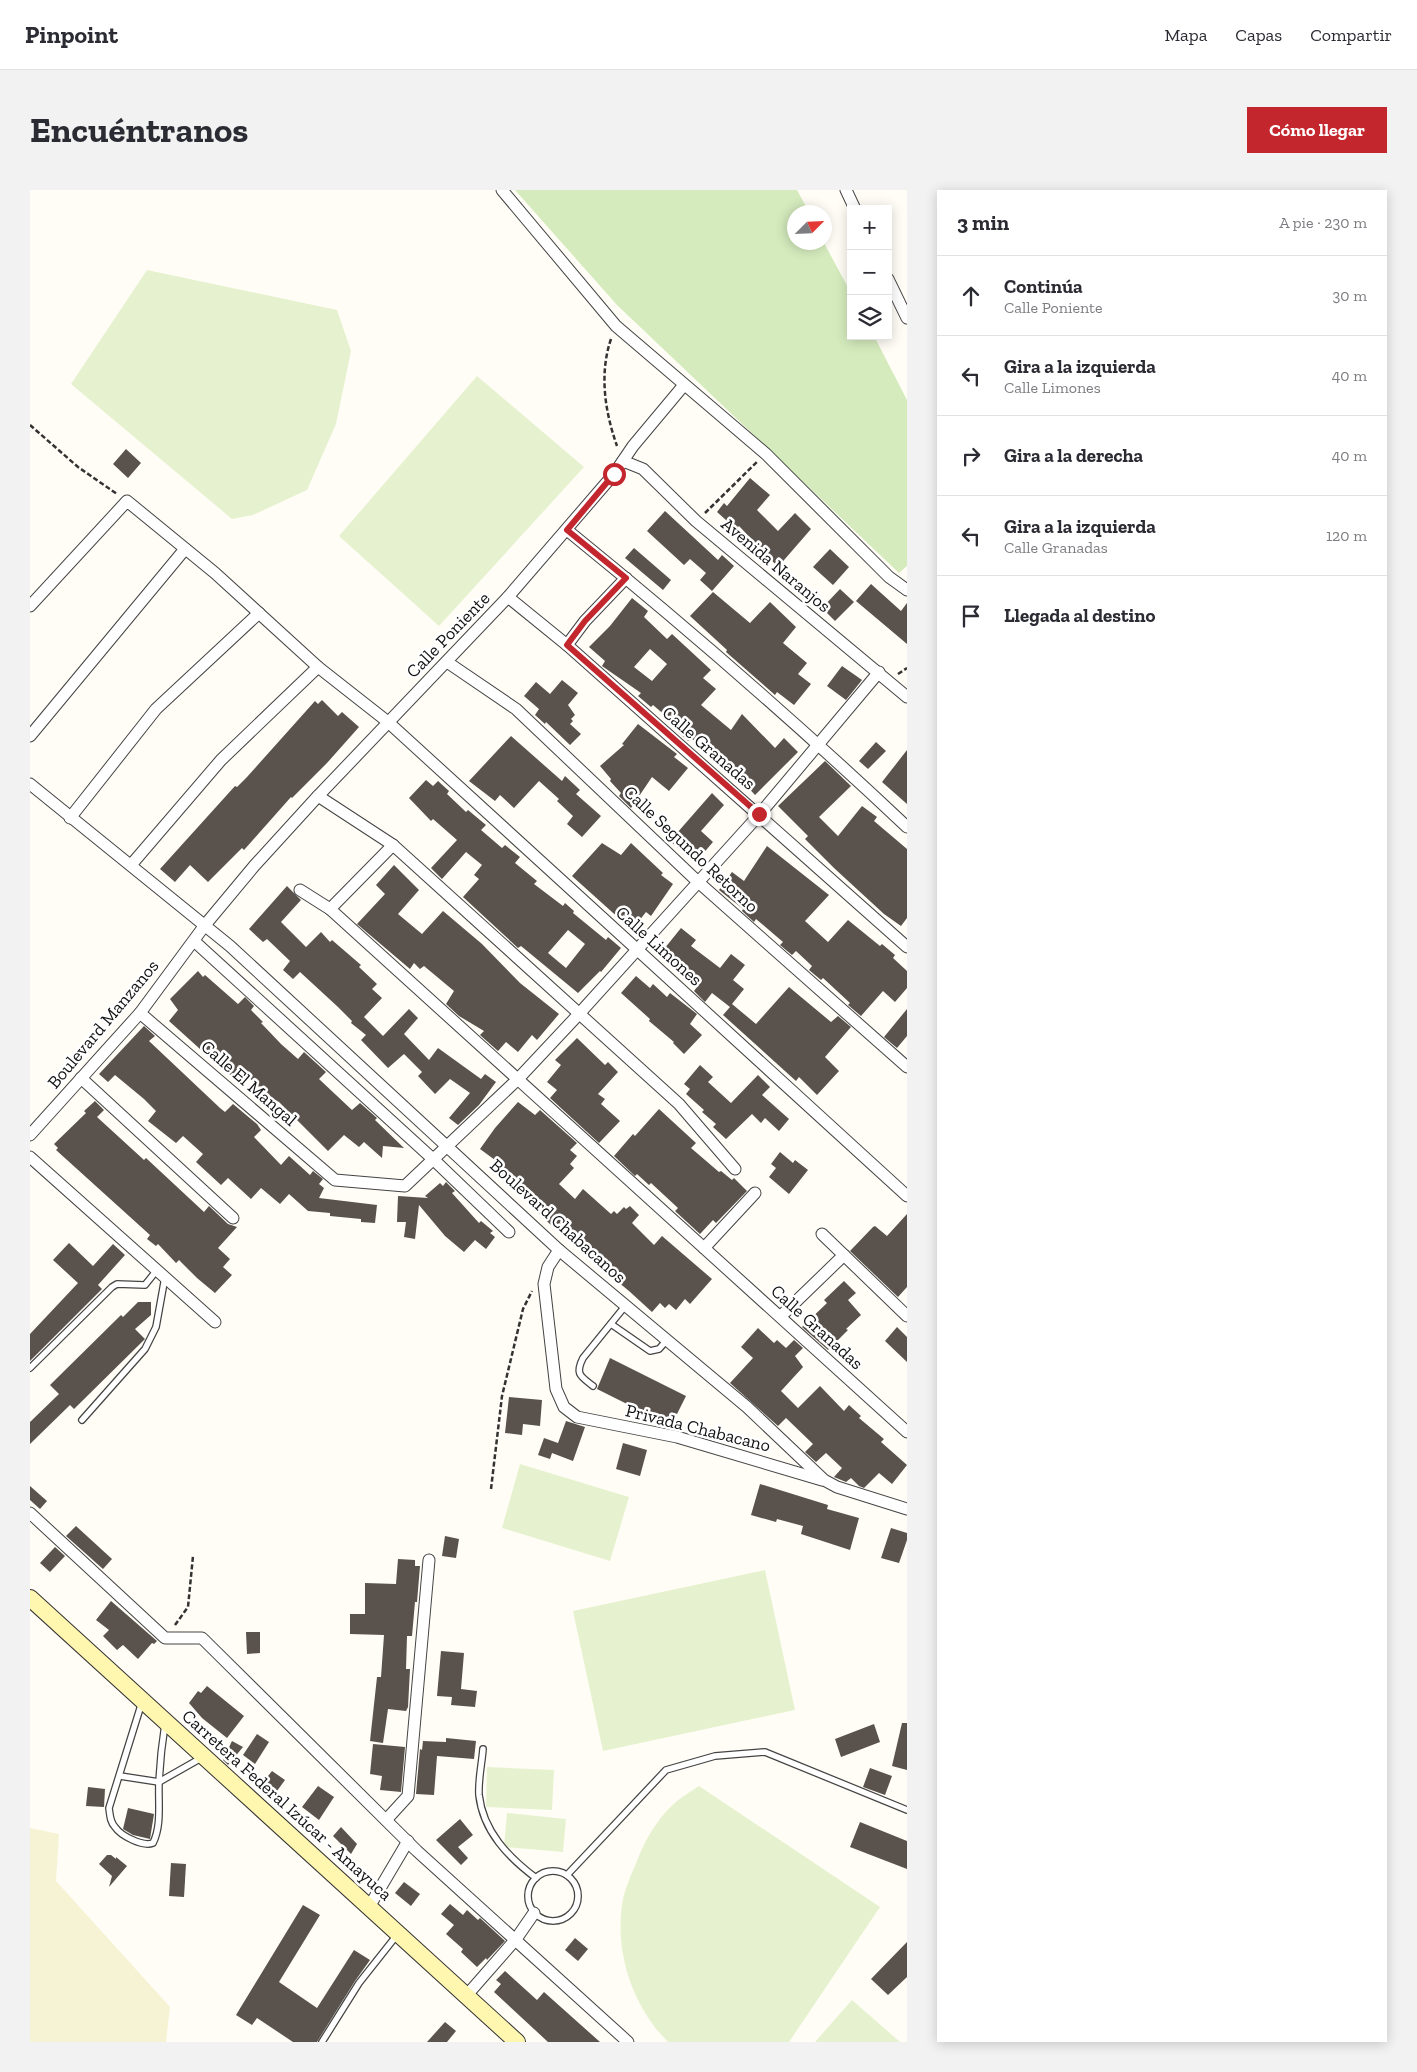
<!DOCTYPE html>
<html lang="es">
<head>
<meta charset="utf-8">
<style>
  :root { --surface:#fff; --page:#f2f2f3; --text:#2b2b33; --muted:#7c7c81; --line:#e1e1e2; --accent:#c4262e }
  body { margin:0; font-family:"Zilla Slab",serif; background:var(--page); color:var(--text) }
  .controls { position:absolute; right:15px; top:15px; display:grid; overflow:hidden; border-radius:0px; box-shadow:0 2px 12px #0003 }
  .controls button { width:45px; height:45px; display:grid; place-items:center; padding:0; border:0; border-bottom:1px solid var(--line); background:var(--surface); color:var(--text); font:25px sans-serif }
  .compass { position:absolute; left:757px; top:15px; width:45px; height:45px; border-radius:50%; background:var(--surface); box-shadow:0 2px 12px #0003; rotate:66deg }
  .stop { position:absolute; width:15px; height:15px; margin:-11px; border:4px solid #c4262e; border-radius:50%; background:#fff }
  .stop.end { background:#c4262e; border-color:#fff; box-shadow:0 1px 5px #0008 }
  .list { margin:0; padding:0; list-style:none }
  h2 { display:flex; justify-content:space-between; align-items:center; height:65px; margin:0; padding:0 20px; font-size:21px }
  h2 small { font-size:16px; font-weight:400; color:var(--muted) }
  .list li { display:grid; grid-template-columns:32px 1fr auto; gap:15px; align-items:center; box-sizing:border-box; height:80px; padding:0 20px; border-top:1px solid var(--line) }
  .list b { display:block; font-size:19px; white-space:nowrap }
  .list p { margin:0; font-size:16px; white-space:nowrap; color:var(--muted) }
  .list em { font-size:16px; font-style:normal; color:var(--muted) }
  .icon { flex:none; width:28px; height:28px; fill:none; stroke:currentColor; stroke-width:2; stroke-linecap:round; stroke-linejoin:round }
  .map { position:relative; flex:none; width:877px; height:1852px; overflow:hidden; border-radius:0px }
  header { display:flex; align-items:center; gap:30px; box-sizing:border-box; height:70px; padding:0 25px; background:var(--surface); border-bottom:1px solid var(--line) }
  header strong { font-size:24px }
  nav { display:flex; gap:28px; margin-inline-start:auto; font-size:18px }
  .intro { display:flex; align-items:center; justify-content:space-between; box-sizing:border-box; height:120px; padding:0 30px }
  h1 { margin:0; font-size:35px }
  .button { padding:12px 22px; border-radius:0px; background:var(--accent); color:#fff; font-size:18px; font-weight:700 }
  main { display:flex; gap:30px; padding:0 30px }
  aside { flex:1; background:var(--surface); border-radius:0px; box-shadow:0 2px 12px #0003 }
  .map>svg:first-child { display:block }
  .farmland { fill:#f6f3d4 }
  .green { fill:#d5ebbd }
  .pitch { fill:#e6f2cf }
  .building { fill:#5a524d; fill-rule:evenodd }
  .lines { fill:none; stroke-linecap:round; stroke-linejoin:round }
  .lane-casing { stroke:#444; stroke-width:8 }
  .street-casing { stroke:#444; stroke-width:13 }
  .secondary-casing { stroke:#333; stroke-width:18 }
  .path { stroke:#333; stroke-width:2.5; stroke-dasharray:5 2.5; stroke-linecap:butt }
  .lane { stroke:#fff; stroke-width:5.5 }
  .street { stroke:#fff; stroke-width:11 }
  .secondary { stroke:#fff6b0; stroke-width:16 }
  .route { stroke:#c4262e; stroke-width:6 }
  .labels { text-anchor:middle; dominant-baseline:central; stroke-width:5; stroke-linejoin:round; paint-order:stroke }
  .street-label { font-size:18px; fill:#111; stroke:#fff }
</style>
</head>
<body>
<header>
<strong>Pinpoint</strong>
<nav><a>Mapa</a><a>Capas</a><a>Compartir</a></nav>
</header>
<div class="intro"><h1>Encuéntranos</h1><a class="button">Cómo llegar</a></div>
<main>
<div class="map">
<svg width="877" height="1852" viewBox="0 0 877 1852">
  <rect width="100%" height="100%" fill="#fffdf5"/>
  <polygon class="farmland" points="0,1638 29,1644 26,1691 140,1817 136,1852 0,1852"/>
  <polygon class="green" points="485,0 767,0 779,22 764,22 764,52 794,53 821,103 821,146 844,146 877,210 877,376 869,383 587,115"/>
  <g class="pitch">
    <polygon points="117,80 307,120 321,161 306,234 277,300 223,325 202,329 41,194"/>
    <polygon points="447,186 554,277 409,436 309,346"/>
    <polygon points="490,1274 599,1307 580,1371 472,1338"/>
    <polygon points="735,1380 765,1520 573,1561 543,1421"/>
    <polygon points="457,1577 524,1580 522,1620 456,1617"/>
    <path d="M669 1596 850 1717 759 1852H638C603 1817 585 1764 592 1715 594 1700 601 1685 607 1671 615 1649 629 1626 647 1611 654 1605 662 1601 669 1596Z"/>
    <polygon points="477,1623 536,1629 533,1662 474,1657"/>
    <polygon points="822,1810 870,1852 785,1852"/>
  </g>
  <g class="building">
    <polygon points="96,259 111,273 98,288 83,274"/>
    <polygon points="720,288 740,305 727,320 748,341 765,323 781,339 748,377 709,336 706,339 687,322 694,313 697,316"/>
    <polygon points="635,321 688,370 692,365 704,376 682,401 670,390 676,383 660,369 654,375 617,341"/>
    <polygon points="604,358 641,390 633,400 595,368"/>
    <polygon points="800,359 819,377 803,395 783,377"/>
    <polygon points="841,394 871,421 877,413 877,454 826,411"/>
    <polygon points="810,399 824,412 805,431 792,418"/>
    <polygon points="683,402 720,433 740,412 766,437 753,453 777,473 768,484 781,494 764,515 747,502 745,505 696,462 697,460 660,426"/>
    <path d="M602 408 618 421 614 427 637 449 642 444 681 480 673 488 686 499 671 515 701 540 712 524 745 558 754 548 768 562 725 605 713 592 710 595 699 585 701 583 681 568 683 566 662 549 658 551 648 542 651 539 623 515 621 517 608 506 611 503 572 476 575 471 559 457 580 436ZM620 459 637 474 622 491 604 477Z"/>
    <polygon points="812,476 832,490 816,510 797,496"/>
    <polygon points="532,490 548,503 538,515 545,525 541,529 543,531 540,534 551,544 540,555 516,532 515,534 505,525 509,519 494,506 506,492 520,504"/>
    <polygon points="292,510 308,526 312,522 329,537 297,573 262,608 261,607 214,660 212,658 178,692 160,675 145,692 130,679 205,596 207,597 217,587 285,511 288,514"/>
    <polygon points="608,534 647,564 644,567 658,578 639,601 622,587 601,618 589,606 591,603 580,591 581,589 570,576 594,555 592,554"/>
    <polygon points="481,546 532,591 535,586 550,600 546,604 571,626 552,647 537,634 543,626 527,611 529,609 509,591 484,618 470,605 465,611 439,591"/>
    <polygon points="846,552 856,561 838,579 829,571"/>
    <polygon points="877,560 877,614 852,592"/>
    <polygon points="795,571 821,596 789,627 808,646 832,616 847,627 844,631 877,659 877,728 871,736 854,724 804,678 775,649 778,646 748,616"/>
    <path d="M396 590 403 596 408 591 419 601 417 604 436 622 438 620 456 635 451 640 472 658 475 655 490 667 485 673 507 691 504 694 533 716 535 713 544 721 543 723 576 750 578 747 591 758 571 782 570 781 548 803 491 756 488 758 433 707 449 689 444 685 452 675 436 662 412 689 401 678 427 650 403 629 401 631 379 608ZM538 740 555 754 536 778 518 763Z"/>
    <polygon points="682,603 694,615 671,641 683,652 665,673 640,651"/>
    <polygon points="572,653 591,665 601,653 633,683 631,685 643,694 621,726 616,722 602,740 542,686"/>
    <polygon points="737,656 799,705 775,731 798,752 818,730 850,756 852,754 865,765 863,768 877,781 877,798 865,812 853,801 831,826 818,815 820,813 793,788 791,790 779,780 782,776 766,761 762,765 750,755 753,752 726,729 724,732 712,721 713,719 689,700 702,682 714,691"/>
    <polygon points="364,675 389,700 368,724 392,744 413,721 452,754 490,793 529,824 507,850 502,845 488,862 476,852 468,861 450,845 454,841 429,826 416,814 424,801 394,776 390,779 384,773 380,779 327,734 355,704 346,695"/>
    <polygon points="257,696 271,710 251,732 276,757 291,742 300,752 302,750 331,775 329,777 347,794 342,799 352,808 334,827 353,846 379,819 388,828 374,844 399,870 408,858 451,889 455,884 466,892 449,915 428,935 419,928 440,903 420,889 405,904 388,886 392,882 374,864 358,878 331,850 336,845 321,833 322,831 308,817 270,782 263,789 253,780 260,771 237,749 233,752 219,739"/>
    <polygon points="651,738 666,750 661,756 690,778 701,764 715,775 703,790 714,799 702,814 726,834 759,797 801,832 808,826 821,837 795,867 809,881 787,905 769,887 766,891 693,825 700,817 682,803 675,812 664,801 667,797 645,780 647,777 630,764"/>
    <polygon points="168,781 173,787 175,785 208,814 215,807 224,816 221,820 233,832 231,833 251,854 268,869 274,862 296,882 289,889 322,920 330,913 347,928 345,930 374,958 353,956 352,968 334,952 329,957 314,945 298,961 249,912 243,909 230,896 229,897 209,878 202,886 191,878 139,831 148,820 140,809"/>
    <polygon points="606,786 620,798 623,794 637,807 640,803 667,824 660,834 672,845 654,864 643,853 644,852 619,831 620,829 591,803"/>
    <polygon points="877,819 877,846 867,858 854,847"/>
    <polygon points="114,836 125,846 119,851 190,918 195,922 203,914 227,934 231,940 224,947 251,975 259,966 280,985 283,981 293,989 289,994 294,998 289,1008 347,1015 345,1033 331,1032 331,1029 300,1026 300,1023 278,1021 259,1004 250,1014 231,998 221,1009 198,988 191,995 166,972 173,964 153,946 146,953 118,931 126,921 114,909 85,885 78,892 69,884"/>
    <polygon points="547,848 575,875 578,872 588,882 568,904 575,909 571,914 590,931 569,953 520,908 527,900 517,892 531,875 525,870"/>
    <polygon points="670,875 683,887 678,892 701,913 728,885 740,897 732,905 759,929 749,941 735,928 731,933 722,924 696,949 683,937 686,934 672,922 674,920 656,904 660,899 654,894"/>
    <polygon points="65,911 74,920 67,927 114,970 116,968 174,1022 179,1016 198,1034 207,1037 188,1058 200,1069 193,1077 202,1085 185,1103 167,1088 149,1070 146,1073 128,1054 126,1056 117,1049 120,1045 26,960 28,958 24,954 56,923 54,921"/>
    <polygon points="488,912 505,925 510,920 547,953 540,960 547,966 540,974 544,978 529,994 545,1009 553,999 581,1024 584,1021 587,1024 594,1017 596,1019 600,1016 609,1025 602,1033 624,1055 632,1046 682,1089 660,1114 655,1109 646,1120 639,1114 635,1118 630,1113 622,1122 599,1101 570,1077 575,1071 555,1052 551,1058 542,1051 541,1052 513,1028 501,1015 502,1013 484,997 485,996 459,978 465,970 450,959 465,938"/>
    <polygon points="629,919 666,953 661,958 689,982 691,981 702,990 704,988 717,1001 686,1033 683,1030 670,1044 645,1021 648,1018 621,993 619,995 607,984 605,986 584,966 603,944 605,946"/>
    <polygon points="750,962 763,973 765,970 778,980 759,1004 739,987 746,978 741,974"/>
    <polygon points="416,992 425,1001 422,1003 449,1033 451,1031 463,1041 460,1043 465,1047 456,1059 445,1050 434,1062 415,1046 389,1015 385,1049 374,1047 376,1032 367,1032 368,1006 398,1008 395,1006 410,993 413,996"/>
    <polygon points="877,1024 877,1097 868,1107 820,1061 843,1037 845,1036 857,1046"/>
    <polygon points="39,1053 63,1076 83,1054 95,1065 68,1095 72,1099 0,1171 0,1144 48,1093 23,1070"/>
    <polygon points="814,1091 826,1103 818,1110 831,1125 816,1139 818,1140 798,1160 772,1137 797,1113 794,1110"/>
    <polygon points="108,1112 121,1112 121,1125 105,1139 115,1149 44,1219 40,1215 0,1254 0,1232 29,1204 20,1195 91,1125 93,1127"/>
    <polygon points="867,1137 877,1147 877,1172 855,1151"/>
    <polygon points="728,1138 744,1153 747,1150 756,1158 764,1150 773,1158 765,1166 773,1177 751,1201 768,1218 790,1196 814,1221 819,1215 831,1226 829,1228 854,1249 851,1252 877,1275 862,1294 849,1283 834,1298 829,1296 821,1288 816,1292 804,1287 812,1278 796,1263 786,1272 775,1262 783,1254 756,1228 748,1236 700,1193 723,1168 711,1157"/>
    <polygon points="580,1168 656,1206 641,1236 567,1199"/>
    <polygon points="479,1207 512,1210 510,1236 493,1234 492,1245 475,1243"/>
    <polygon points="536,1231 555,1237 543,1271 522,1263 520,1269 508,1265 514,1248 528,1253"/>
    <polygon points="593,1253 617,1260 610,1286 586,1279"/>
    <polygon points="730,1294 798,1315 797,1319 829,1328 820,1360 771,1344 773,1336 747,1329 746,1332 721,1325"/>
    <polygon points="0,1296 17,1311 10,1319 0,1310"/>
    <polygon points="46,1336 82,1369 73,1379 36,1346"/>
    <polygon points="861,1338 877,1343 877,1350 869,1373 851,1368"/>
    <polygon points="415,1346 429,1349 426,1368 412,1366"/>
    <polygon points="25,1357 35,1366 20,1382 10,1373"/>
    <polygon points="368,1369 385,1370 385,1376 390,1376 387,1412 385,1412 382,1446 377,1446 376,1479 380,1479 378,1517 376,1521 358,1519 353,1553 340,1551 347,1487 351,1487 354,1445 320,1444 320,1424 335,1424 335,1393 366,1394"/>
    <polygon points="81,1411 127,1451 124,1454 122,1453 108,1469 93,1455 87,1460 73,1446 79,1440 66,1430"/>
    <polygon points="216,1442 230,1442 230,1463 217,1464"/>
    <polygon points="411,1461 434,1463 431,1499 447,1501 445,1517 421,1515 422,1507 407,1506"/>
    <polygon points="177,1496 214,1526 197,1548 172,1528 159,1513 168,1501 171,1503"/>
    <polygon points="872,1533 877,1533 877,1580 862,1576"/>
    <polygon points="844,1534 850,1552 811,1567 805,1549"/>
    <polygon points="227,1544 239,1552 225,1574 213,1565"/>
    <polygon points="416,1548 446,1551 444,1569 407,1566 404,1605 386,1604 390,1559 392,1560 393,1551 416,1552"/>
    <polygon points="202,1551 213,1557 198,1575 193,1570"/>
    <polygon points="343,1554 375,1557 371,1602 350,1600 352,1586 340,1584"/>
    <polygon points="840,1578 862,1586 855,1605 833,1597"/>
    <polygon points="242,1581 255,1590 247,1601 234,1591"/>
    <polygon points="288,1596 304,1607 289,1630 272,1617"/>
    <polygon points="58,1597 75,1599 74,1617 56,1616"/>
    <polygon points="98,1618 124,1624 120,1649 103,1645 93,1639"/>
    <polygon points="430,1629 443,1645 428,1657 438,1668 431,1675 406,1650"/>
    <polygon points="830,1632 877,1651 877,1679 820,1657"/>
    <polygon points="311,1637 327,1654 321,1664 303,1646"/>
    <polygon points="77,1665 81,1665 86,1669 86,1667 97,1676 79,1697 82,1686 69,1674"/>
    <polygon points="141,1673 156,1674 154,1707 139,1706"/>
    <polygon points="374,1692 390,1704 381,1716 365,1703"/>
    <polygon points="420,1714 433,1725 437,1720 448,1730 450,1728 475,1751 457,1770 456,1768 447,1777 431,1762 433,1759 416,1744 424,1735 411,1724"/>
    <polygon points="273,1715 290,1725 249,1792 287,1818 324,1760 340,1770 325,1791 287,1852 263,1852 227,1828 222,1835 206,1825"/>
    <polygon points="545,1748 558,1759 548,1771 535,1760"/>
    <polygon points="877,1752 877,1787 858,1805 841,1789"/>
    <polygon points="475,1781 507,1810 514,1802 570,1852 518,1852 464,1802 471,1794 466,1790"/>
    <polygon points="415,1832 426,1841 417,1852 397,1852"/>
  </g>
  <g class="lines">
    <g class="lane-casing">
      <g id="lane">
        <polyline points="581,1134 620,1161 629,1159 637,1150"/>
        <polyline points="0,1178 82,1097 87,1094 115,1095 127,1080"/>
        <path d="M563 1196C550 1186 545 1184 553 1168L596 1115"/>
        <polyline points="52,1230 115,1159 126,1137 135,1087"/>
        <path d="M112 1512 79 1618C80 1625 80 1632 85 1637 91 1646 113 1657 123 1653 132 1635 128 1612 129 1592 130 1572 132 1553 135 1534"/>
        <path d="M453 1559C452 1573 448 1590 449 1605 453 1641 478 1667 506 1688"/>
        <polyline points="90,1586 129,1592 173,1567"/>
        <circle cx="523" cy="1706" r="25"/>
        <polyline points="537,1685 636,1580 685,1566 735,1562 877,1620"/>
        <polyline points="292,1852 329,1793 367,1745"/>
      </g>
    </g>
    <g class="street-casing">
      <g id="street">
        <polyline points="472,0 586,136 736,264 859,387 877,400"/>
        <polyline points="816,0 825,19"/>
        <polyline points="858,89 877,128"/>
        <polyline points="593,271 613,279 666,331 877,507"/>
        <path d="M537 340C654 435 768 534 877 637"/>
        <polyline points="478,407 537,455 877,757"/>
        <polyline points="0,416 97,311 185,383 288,477 358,532 877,1006"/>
        <polyline points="537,455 555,431 596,388"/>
        <polyline points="417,472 486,519 667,691 877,877"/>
        <polyline points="0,546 155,359"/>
        <polyline points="0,594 200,756 529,1060 717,1217 794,1290 807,1297 877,1319"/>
        <polyline points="288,606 363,655 649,914 705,979"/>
        <polyline points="40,628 126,519 229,423"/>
        <polyline points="101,675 191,570 288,477"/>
        <polyline points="270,700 300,719 877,1242"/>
        <polyline points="300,719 363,655"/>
        <polyline points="164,751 404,970 479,1042"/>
        <polyline points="110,823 305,990 375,996 488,889 548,825 729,625 849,482"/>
        <polyline points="51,888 203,1028"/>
        <polyline points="0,945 110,823 175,735 225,675 288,606 478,407 584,284 603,256 654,195"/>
        <polyline points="0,967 185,1132"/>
        <polyline points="792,1044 877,1126"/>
        <polyline points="674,1058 725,1003"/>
        <polyline points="529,1060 518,1077 514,1094 526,1199 534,1217 547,1227 647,1247 792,1290"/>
        <polyline points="751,1126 814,1065"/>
        <polyline points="0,1323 135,1448 172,1448 387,1661 598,1852"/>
        <polyline points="356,1630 378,1606 399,1370"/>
        <polyline points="339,1717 378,1651"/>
        <polyline points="437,1805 486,1749 504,1723"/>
      </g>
    </g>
    <g class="secondary-casing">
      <polyline id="secondary" points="0,1408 487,1852"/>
    </g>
    <g class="path">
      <path d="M581 149C569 184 575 222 587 256"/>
      <polyline points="0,235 48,277 87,304"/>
      <polyline points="675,323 728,271"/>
      <polyline points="868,484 877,478"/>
      <polyline points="461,1299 472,1206 493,1119 502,1101"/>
      <polyline points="145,1435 158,1417 163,1366"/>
    </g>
    <use href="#lane" class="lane"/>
    <use href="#street" class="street"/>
    <use href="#secondary" class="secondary"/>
  </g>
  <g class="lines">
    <polyline class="route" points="584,284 537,340 596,388 555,431 537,455 729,624"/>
  </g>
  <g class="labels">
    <g class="street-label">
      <text transform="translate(746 375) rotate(40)">Avenida Naranjos</text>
      <text transform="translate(418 445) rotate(-46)">Calle Poniente</text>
      <text transform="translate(679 558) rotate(41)">Calle Granadas</text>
      <text transform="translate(661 659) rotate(43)">Calle Segundo Retorno</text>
      <text transform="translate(629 756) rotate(42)">Calle Limones</text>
      <text transform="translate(73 834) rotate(-50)">Boulevard Manzanos</text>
      <text transform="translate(219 893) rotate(41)">Calle El Mangal</text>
      <text transform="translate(528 1031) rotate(42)">Boulevard Chabacanos</text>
      <text transform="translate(787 1137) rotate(42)">Calle Granadas</text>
      <text transform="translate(668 1238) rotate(14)">Privada Chabacano</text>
      <text transform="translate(257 1615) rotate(42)">Carretera Federal Izúcar - Amayuca</text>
    </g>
  </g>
</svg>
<div class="controls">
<button>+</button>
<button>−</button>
<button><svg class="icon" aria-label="layers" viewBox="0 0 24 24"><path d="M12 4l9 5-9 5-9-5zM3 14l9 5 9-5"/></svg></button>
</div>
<svg class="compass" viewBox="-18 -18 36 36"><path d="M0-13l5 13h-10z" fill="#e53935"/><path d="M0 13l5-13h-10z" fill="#7c7c81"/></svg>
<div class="stop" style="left:584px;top:284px"></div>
<div class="stop end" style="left:729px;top:624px"></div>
</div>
<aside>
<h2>3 min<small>A pie · 230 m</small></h2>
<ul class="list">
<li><svg class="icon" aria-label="ahead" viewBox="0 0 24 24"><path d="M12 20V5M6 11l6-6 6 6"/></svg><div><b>Continúa</b><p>Calle Poniente</p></div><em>30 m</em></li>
<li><svg class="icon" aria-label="left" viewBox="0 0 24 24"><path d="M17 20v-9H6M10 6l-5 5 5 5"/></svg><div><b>Gira a la izquierda</b><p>Calle Limones</p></div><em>40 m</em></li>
<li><svg class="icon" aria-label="right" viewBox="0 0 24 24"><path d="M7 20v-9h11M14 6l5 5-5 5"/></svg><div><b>Gira a la derecha</b></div><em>40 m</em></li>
<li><svg class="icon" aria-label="left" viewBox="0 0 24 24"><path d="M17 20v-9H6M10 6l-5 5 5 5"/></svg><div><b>Gira a la izquierda</b><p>Calle Granadas</p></div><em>120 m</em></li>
<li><svg class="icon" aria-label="arrive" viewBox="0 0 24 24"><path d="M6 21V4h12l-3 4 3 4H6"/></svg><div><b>Llegada al destino</b></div></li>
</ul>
</aside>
</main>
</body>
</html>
